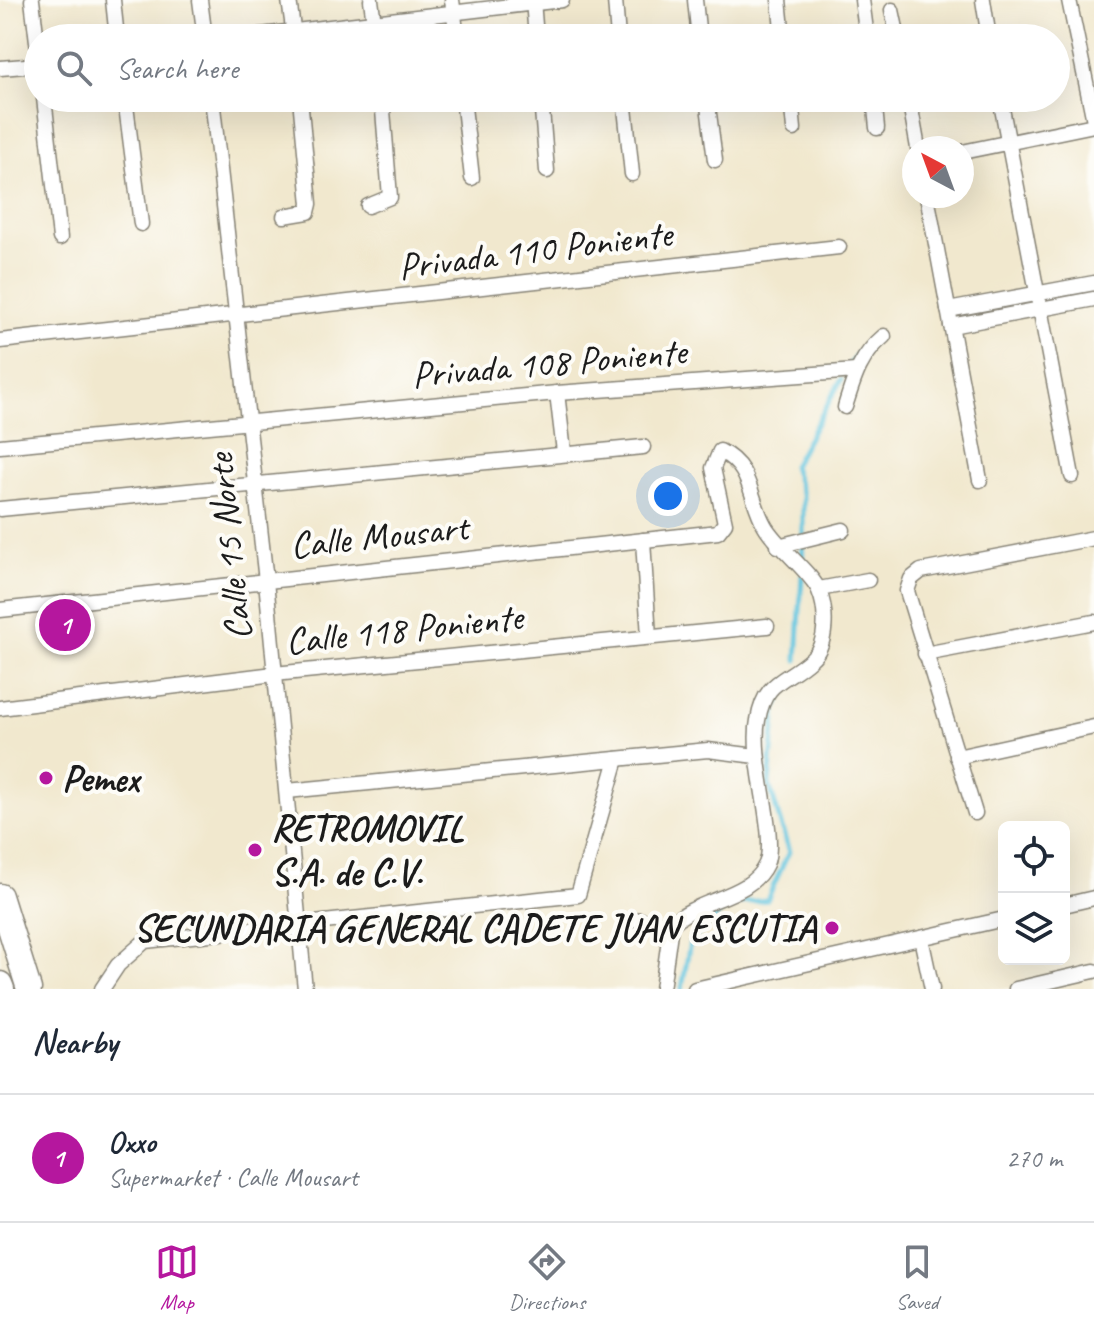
<!DOCTYPE html>
<html lang="en">
<head>
<meta charset="utf-8">
<style>
  body { margin:0; font-family:Caveat,sans-serif; background:#f2f2f3; color:#1f2937 }
  .controls { position:absolute; right:24px; bottom:24px; display:grid; overflow:hidden; border-radius:12px; box-shadow:0 8px 32px #0002 }
  .controls button { width:72px; height:72px; display:grid; place-items:center; padding:0; border:0; border-bottom:2px solid #e0e1e3; background:#fff; color:#1f2937; font:40px sans-serif }
  .compass { position:absolute; left:902px; top:136px; width:72px; height:72px; border-radius:50%; background:#fff; box-shadow:0 8px 32px #0002; rotate:319deg }
  .you { position:absolute; left:668px; top:496px; width:28px; height:28px; margin:-20px; border:6px solid #fff; border-radius:50%; background:#1a73e8; box-shadow:0 0 0 12px #1a73e833 }
  .badge { display:grid; place-items:center; width:52px; height:52px; border-radius:50%; background:#b5179e; color:#fff; font-size:26px; font-weight:700 }
  .pin { position:absolute; translate:-50% -50%; border:4px solid #fff; box-shadow:0 2px 8px #0006 }
  .list { margin:0; padding:0; list-style:none }
  h2 { display:flex; justify-content:space-between; align-items:center; height:104px; margin:0; padding:0 32px; font-size:34px }
  h2 small { font-size:26px; font-weight:400; color:#747a83 }
  .list li { display:grid; grid-template-columns:52px 1fr auto; gap:24px; align-items:center; box-sizing:border-box; height:128px; padding:0 32px; border-top:2px solid #e0e1e3 }
  .list b { display:block; font-size:30px; white-space:nowrap }
  .list p { margin:0; font-size:26px; white-space:nowrap; color:#747a83 }
  .list em { font-size:26px; font-style:normal; color:#747a83 }
  .icon { flex:none; width:44px; height:44px; fill:none; stroke:currentColor; stroke-width:2; stroke-linecap:round; stroke-linejoin:round }
  .map { position:relative; flex:none; width:1094px; height:989px; overflow:hidden }
  .search { position:absolute; background:#fff; box-shadow:0 8px 32px #0002; left:24px; right:24px; top:24px; height:88px; display:flex; align-items:center; gap:20px; box-sizing:border-box; padding:0 28px; border-radius:44px; color:#747a83; font-size:30px }
  .sheet { height:232px; background:#fff }
  nav { display:flex; justify-content:space-around; align-items:center; box-sizing:border-box; height:112px; border-top:2px solid #e0e1e3; background:#fff; font-size:22px; color:#747a83 }
  nav a { display:grid; justify-items:center; gap:4px }
  nav .on { color:#b5179e }
  .map>svg:first-child { display:block }
  .lines { fill:none; stroke-linecap:round; stroke-linejoin:round }
  .stream { stroke:#60c4de; stroke-width:5 }
  .street-casing { stroke:#868275; stroke-width:17 }
  .primary-casing { stroke:#868275; stroke-width:27 }
  .street { stroke:#fff; stroke-width:14 }
  .primary { stroke:#fff; stroke-width:24 }
  .poi-dot { fill:#b5179e; stroke:#fdfcf7; stroke-width:3 }
  .labels { text-anchor:middle; dominant-baseline:central; stroke-width:8; stroke-linejoin:round; paint-order:stroke }
  .street-label { font-size:38px; fill:#1c1c1c; stroke:#fdfcf7 }
  .poi-label { font-size:38px; font-weight:bold; fill:#1c1c1c; stroke:#fdfcf7; text-anchor:start }
</style>
</head>
<body>
<div class="map">
<svg width="1094" height="989" viewBox="0 0 1094 989">
  <rect width="100%" height="100%" fill="#fdfcf7"/>
  <filter id="ink" filterUnits="userSpaceOnUse"><feTurbulence type="fractalNoise" baseFrequency=".0125" numOctaves="2"/><feDisplacementMap in="SourceGraphic" scale="16" xChannelSelector="R" yChannelSelector="G"/><feConvolveMatrix kernelMatrix="1 2 1 2 8 2 1 2 1" color-interpolation-filters="sRGB"/></filter>
  <filter id="wash" filterUnits="userSpaceOnUse"><feTurbulence type="fractalNoise" baseFrequency=".006" numOctaves="4" result="noise"/><feDisplacementMap in="SourceGraphic" scale="32" xChannelSelector="R" yChannelSelector="G"/><feGaussianBlur stdDeviation="1.8" result="paint"/><feColorMatrix in="noise" values="0 0 0 0 0 0 0 0 0 0 0 0 0 0 0 0 0 1.4 0 .05"/><feComposite in="paint" operator="in"/></filter>
  <g filter="url(#wash)">
    <rect width="100%" height="100%" fill="#f1e8ce"/>
    <g class="lines">
      <g class="stream">
        <polyline points="850,364 859,352"/>
        <polyline points="803,534 803,497 793,466 841,380"/>
        <polyline points="802,563 803,545"/>
        <polyline points="797,660 802,576"/>
        <polyline points="682,989 690,942 729,904 767,900 789,852 769,784 776,707 788,681"/>
      </g>
    </g>
  </g>
  <g filter="url(#ink)">
    <g class="lines">
      <g class="street-casing">
        <g id="street">
          <polyline points="32,0 38,50"/>
          <polyline points="113,0 117,38"/>
          <polyline points="200,0 205,38"/>
          <polyline points="289,0 294,35"/>
          <polyline points="371,0 376,38"/>
          <polyline points="452,0 457,38"/>
          <polyline points="533,0 536,38"/>
          <polyline points="615,0 618,38"/>
          <polyline points="695,0 699,38"/>
          <polyline points="779,0 783,38"/>
          <polyline points="862,0 867,38"/>
          <polyline points="983,0 989,38"/>
          <polyline points="1069,0 1094,121"/>
          <polyline points="892,10 898,38"/>
          <polyline points="235,38 562,0"/>
          <polyline points="0,68 38,65"/>
          <polyline points="44,98 60,238"/>
          <polyline points="125,98 141,224"/>
          <polyline points="212,98 266,581 305,989"/>
          <polyline points="463,98 472,178"/>
          <polyline points="541,98 547,171"/>
          <polyline points="624,98 632,174"/>
          <polyline points="707,98 715,160"/>
          <polyline points="791,98 794,129"/>
          <polyline points="874,98 877,128"/>
          <polyline points="909,98 918,148"/>
          <polyline points="1000,98 1072,476"/>
          <polyline points="962,152 1094,125"/>
          <polyline points="927,196 980,480"/>
          <polyline points="368,206 390,197 382,98"/>
          <polyline points="284,216 308,212 310,204 300,98"/>
          <polyline points="948,310 1094,283"/>
          <polyline points="951,326 1094,299"/>
          <polyline points="0,341 839,247"/>
          <polyline points="557,393 564,452"/>
          <path d="M 845,407 C 854,378 860,356 884,336"/>
          <polyline points="0,446 557,393 856,371"/>
          <polyline points="0,509 643,447"/>
          <polyline points="643,540 649,637"/>
          <polyline points="778,546 843,530"/>
          <polyline points="819,589 868,580"/>
          <path d="M 0,610 L 718,532 L 725,523 L 713,468 L 720,451 C 753,467 749,499 765,526 C 777,547 813,574 819,591 C 827,610 828,645 811,659 C 786,682 765,679 758,720 C 750,761 778,836 766,864 C 750,899 696,898 671,925 L 662,989"/>
          <polyline points="925,654 1094,622"/>
          <polyline points="0,708 274,674 767,626"/>
          <polyline points="957,757 1094,727"/>
          <polyline points="287,791 708,750 756,756"/>
          <polyline points="975,813 907,591 911,579 921,571 1094,538"/>
          <polyline points="1064,905 1094,898"/>
          <polyline points="633,919 671,925"/>
          <polyline points="921,938 932,989"/>
          <polyline points="102,989 118,965 145,941 578,895 617,759"/>
          <polyline points="695,989 1004,919"/>
          <polyline points="1016,989 1094,971"/>
        </g>
      </g>
      <g class="primary-casing">
        <g id="primary">
          <polyline points="0,896 29,989"/>
          <polyline points="0,984 2,989"/>
        </g>
      </g>
      <use href="#street" class="street"/>
      <use href="#primary" class="primary"/>
    </g>
  </g>
  <g class="poi-dot">
    <circle cx="46" cy="778" r="8"/>
    <circle cx="255" cy="850" r="8"/>
    <circle cx="832" cy="928" r="8"/>
  </g>
  <g class="labels">
    <g class="street-label">
      <text transform="translate(535 250) rotate(-7)">Privada 110 Poniente</text>
      <text transform="translate(549 363) rotate(-5)">Privada 108 Poniente</text>
      <text transform="translate(379 536) rotate(-6)">Calle Mousart</text>
      <text transform="translate(229 547) rotate(-96)">Calle 15 Norte</text>
      <text transform="translate(404 629) rotate(-6)">Calle 118 Poniente</text>
    </g>
    <g class="poi-label">
      <text x="62" y="778">Pemex</text>
      <text x="271" y="828">RETROMOVIL<tspan x="271" dy="44">S.A. de C.V.</tspan></text>
      <text x="816" y="928" text-anchor="end">SECUNDARIA GENERAL CADETE JUAN ESCUTIA</text>
    </g>
  </g>
</svg>
<div class="controls">
<button><svg class="icon" aria-label="locate" viewBox="0 0 24 24"><circle cx="12" cy="12" r="6"/><path d="M12 2v4M12 18v4M2 12h4M18 12h4"/></svg></button>
<button><svg class="icon" aria-label="layers" viewBox="0 0 24 24"><path d="M12 4l9 5-9 5-9-5zM3 14l9 5 9-5"/></svg></button>
</div>
<svg class="compass" viewBox="-18 -18 36 36"><path d="M0-13l5 13h-10z" fill="#e53935"/><path d="M0 13l5-13h-10z" fill="#747a83"/></svg>
<div class="you"></div>
<div class="pin badge" style="left:65px;top:625px">1</div>
<div class="search"><svg class="icon" aria-label="search" viewBox="0 0 24 24"><circle cx="10" cy="10" r="6"/><path d="M15 15l6 6"/></svg>Search here</div>
</div>
<section class="sheet">
<h2>Nearby<small></small></h2>
<ul class="list">
<li><span class="badge">1</span><div><b>Oxxo</b><p>Supermarket · Calle Mousart</p></div><em>270 m</em></li>
</ul>
</section>
<nav>
<a class="on"><svg class="icon" aria-label="map" viewBox="0 0 24 24"><path d="M3 6l6-2 6 2 6-2v14l-6 2-6-2-6 2zM9 4v14M15 6v14"/></svg>Map</a>
<a><svg class="icon" aria-label="directions" viewBox="0 0 24 24"><path d="M12 3l9 9-9 9-9-9zM9 14v-3h6M13 9l2 2-2 2"/></svg>Directions</a>
<a><svg class="icon" aria-label="saved" viewBox="0 0 24 24"><path d="M7 4h10v16l-5-4-5 4z"/></svg>Saved</a>
</nav>
</body>
</html>
